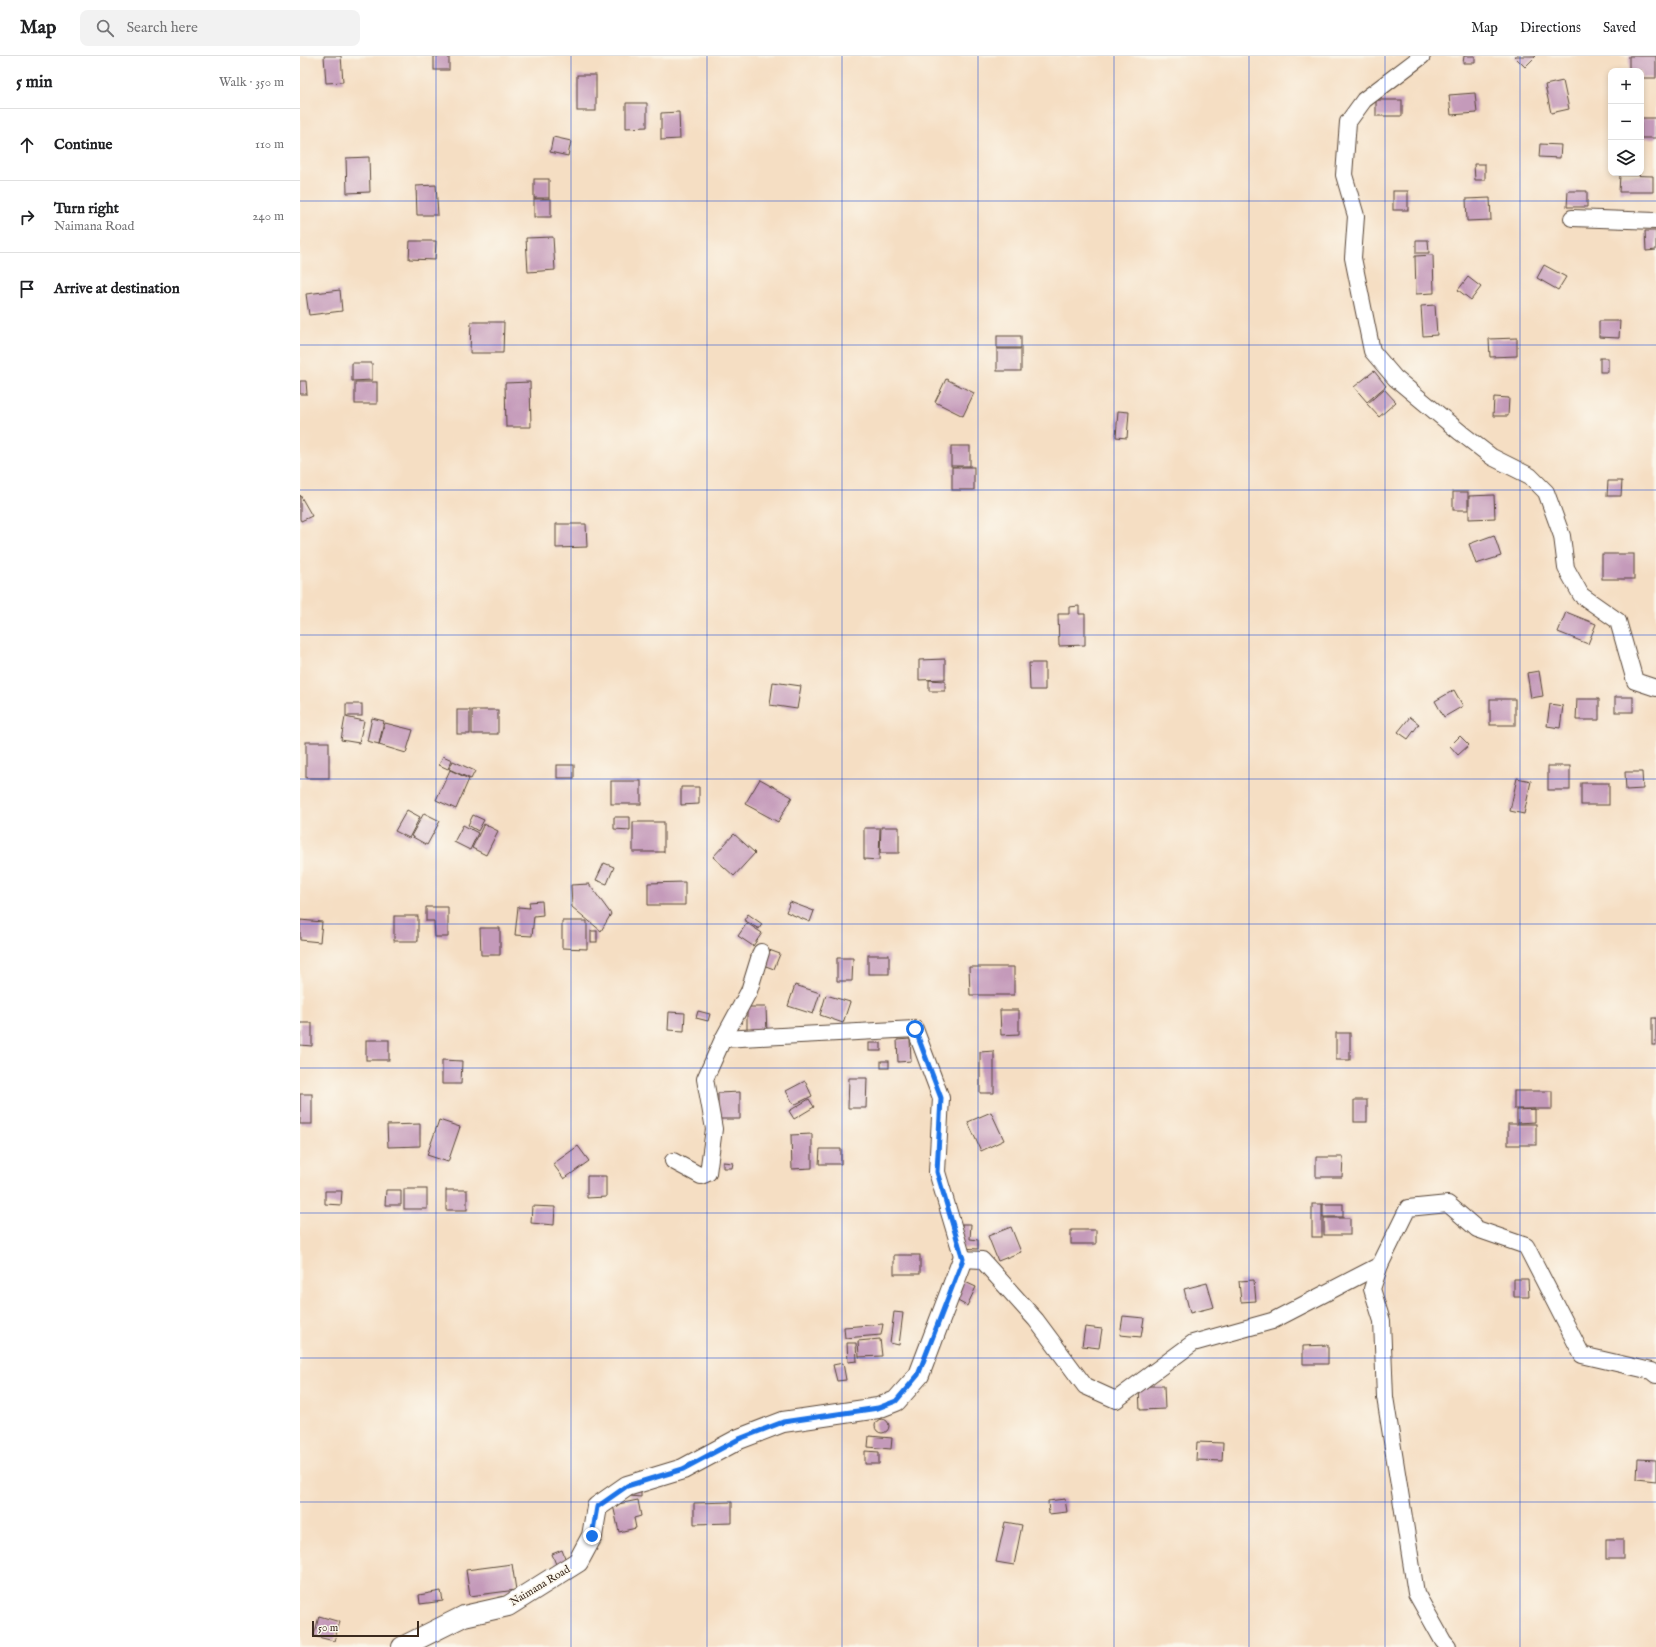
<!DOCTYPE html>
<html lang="en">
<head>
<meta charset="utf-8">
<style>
  body { margin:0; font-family:"IM FELL English",serif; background:#f2f2f2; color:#202124 }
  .controls { position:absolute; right:12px; top:12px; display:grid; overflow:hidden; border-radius:8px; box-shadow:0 2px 6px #0003 }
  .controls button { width:36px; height:36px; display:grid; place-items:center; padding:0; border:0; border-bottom:1px solid #e0e0e0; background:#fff; color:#202124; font:20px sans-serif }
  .scale { position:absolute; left:12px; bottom:10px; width:107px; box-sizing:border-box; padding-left:4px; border:2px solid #3b2a1e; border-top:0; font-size:11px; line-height:14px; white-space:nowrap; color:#3b2a1e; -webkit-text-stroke:3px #fbf7ec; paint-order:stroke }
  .stop { position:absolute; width:12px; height:12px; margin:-9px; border:3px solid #1a73e8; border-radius:50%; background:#fff }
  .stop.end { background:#1a73e8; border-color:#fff; box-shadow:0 1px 4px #0008 }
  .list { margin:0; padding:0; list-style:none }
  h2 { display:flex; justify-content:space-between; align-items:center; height:52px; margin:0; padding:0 16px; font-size:17px }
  h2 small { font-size:13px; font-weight:400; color:#757577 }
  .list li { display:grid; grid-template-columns:26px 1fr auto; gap:12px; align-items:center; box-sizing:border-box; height:72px; padding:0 16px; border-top:1px solid #e0e0e0 }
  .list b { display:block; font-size:15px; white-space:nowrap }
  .list p { margin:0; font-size:13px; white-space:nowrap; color:#757577 }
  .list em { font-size:13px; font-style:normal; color:#757577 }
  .icon { flex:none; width:22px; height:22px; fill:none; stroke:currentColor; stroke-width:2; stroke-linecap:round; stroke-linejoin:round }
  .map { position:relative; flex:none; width:1356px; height:1591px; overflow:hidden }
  header { display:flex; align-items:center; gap:24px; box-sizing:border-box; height:56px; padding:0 20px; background:#fff; border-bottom:1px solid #e0e0e0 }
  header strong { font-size:19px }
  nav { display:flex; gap:22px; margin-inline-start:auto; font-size:14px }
  .search { width:280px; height:36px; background:#f2f2f2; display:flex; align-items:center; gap:10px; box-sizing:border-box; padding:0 14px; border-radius:8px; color:#757577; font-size:15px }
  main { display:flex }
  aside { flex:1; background:#fff }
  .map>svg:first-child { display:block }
  .building { fill:#c49aba }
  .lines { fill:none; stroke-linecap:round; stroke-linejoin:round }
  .minor-casing { stroke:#574537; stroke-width:18 }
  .tertiary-casing { stroke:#574537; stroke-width:22 }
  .minor { stroke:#fff; stroke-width:16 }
  .tertiary { stroke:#fff; stroke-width:20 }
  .route { stroke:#1a73e8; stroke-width:5 }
  .grid { fill:none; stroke:#1d4ed8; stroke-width:1; stroke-opacity:0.55 }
  .labels { text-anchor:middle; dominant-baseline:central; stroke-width:3.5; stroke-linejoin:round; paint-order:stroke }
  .street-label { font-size:11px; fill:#3b2a1e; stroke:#fbf7ec }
</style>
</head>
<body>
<header>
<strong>Map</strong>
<div class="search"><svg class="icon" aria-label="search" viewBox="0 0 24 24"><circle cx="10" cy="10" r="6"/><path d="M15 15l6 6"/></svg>Search here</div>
<nav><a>Map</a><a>Directions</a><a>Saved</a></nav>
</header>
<main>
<aside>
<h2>5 min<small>Walk · 350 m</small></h2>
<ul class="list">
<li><svg class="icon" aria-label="ahead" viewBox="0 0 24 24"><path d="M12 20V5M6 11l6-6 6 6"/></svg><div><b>Continue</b></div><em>110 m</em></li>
<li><svg class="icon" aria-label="right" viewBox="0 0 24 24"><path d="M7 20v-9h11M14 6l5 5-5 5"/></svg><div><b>Turn right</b><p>Naimana Road</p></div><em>240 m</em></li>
<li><svg class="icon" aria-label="arrive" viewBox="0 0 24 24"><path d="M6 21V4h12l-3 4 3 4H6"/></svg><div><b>Arrive at destination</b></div></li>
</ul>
</aside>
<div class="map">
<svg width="1356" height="1591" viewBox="0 0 1356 1591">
  <rect width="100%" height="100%" fill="#fbf7ec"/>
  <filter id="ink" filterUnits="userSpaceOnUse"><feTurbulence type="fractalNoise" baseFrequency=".025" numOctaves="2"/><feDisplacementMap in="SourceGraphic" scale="8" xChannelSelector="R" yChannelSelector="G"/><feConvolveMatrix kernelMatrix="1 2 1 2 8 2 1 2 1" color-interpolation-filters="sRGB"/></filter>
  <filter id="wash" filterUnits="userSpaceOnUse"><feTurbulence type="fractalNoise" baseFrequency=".012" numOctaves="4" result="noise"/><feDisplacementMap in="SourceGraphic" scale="16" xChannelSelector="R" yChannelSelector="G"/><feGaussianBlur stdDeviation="0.9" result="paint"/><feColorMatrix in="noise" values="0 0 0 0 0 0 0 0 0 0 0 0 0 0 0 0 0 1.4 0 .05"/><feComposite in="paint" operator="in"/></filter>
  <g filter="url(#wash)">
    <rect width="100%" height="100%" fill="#f5dec3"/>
    <g id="blocks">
      <g class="building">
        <polygon points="24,0 41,0 43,26 26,27"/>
        <rect x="134" y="0" width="15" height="14"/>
        <polygon points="1164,0 1175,0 1175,7 1163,7"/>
        <polygon points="1214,0 1236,0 1225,11"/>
        <polygon points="1329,0 1356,0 1356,22 1341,22 1341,15 1329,15"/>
        <rect x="277" y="19" width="19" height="36"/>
        <polygon points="1263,25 1269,53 1251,57 1245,29"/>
        <polygon points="1175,37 1177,57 1151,59 1149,39"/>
        <rect x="1076" y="44" width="26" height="16"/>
        <polygon points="326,47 347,47 347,71 326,72"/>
        <polygon points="379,56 380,83 361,84 361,57"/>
        <rect x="1341" y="62" width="15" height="20"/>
        <polygon points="253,81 271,85 268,100 250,96"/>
        <polygon points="1240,88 1261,89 1260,102 1239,101"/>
        <polygon points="69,101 70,136 47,137 46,102"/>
        <polygon points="1174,108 1185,108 1185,124 1175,124"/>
        <polygon points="1320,119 1353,120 1353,136 1319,136"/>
        <rect x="234" y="123" width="15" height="19"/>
        <polygon points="136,129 138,159 117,159 116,130"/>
        <rect x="1093" y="135" width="15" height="19"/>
        <polygon points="1268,135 1287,135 1287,151 1267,151"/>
        <polygon points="1190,142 1191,164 1167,165 1166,143"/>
        <rect x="234" y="143" width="17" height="18"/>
        <polygon points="1345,175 1356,175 1356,194 1346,195"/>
        <polygon points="253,181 255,214 228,216 226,182"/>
        <polygon points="1116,184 1128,184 1129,197 1116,197"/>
        <polygon points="110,185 136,185 135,204 109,203"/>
        <polygon points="1133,199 1134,237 1116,238 1115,200"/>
        <polygon points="1244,209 1266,221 1258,234 1237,222"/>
        <polygon points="1168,221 1181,231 1171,244 1158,234"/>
        <polygon points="40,234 42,255 9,259 6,238"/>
        <polygon points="1135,249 1137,279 1123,280 1121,250"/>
        <polygon points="1299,265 1320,265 1319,282 1299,281"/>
        <polygon points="171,266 204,266 203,297 170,297"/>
        <rect x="697" y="280" width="24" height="12"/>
        <polygon points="1217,282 1217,300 1190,301 1189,283"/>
        <rect x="697" y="293" width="24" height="22"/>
        <rect x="1300" y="302" width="8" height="14"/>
        <polygon points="52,307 72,307 72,324 52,325"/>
        <polygon points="1074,315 1086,330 1067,346 1054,331"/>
        <polygon points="646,323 674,337 663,360 635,346"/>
        <polygon points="0,325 6,325 7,338 0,338"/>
        <rect x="55" y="326" width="22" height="22"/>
        <polygon points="230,326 231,371 206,371 205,327"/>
        <polygon points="1084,333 1096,346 1079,361 1067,348"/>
        <polygon points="1194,341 1209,342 1208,360 1193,360"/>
        <polygon points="818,355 829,356 827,382 816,381"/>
        <rect x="651" y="390" width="19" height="20"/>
        <rect x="652" y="411" width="22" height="23"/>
        <polygon points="1308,425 1322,425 1321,440 1307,440"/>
        <rect x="1153" y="436" width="15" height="18"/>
        <polygon points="0,439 12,460 1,465 0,463"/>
        <polygon points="1194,439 1195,462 1169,463 1169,440"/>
        <polygon points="256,468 286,468 287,491 256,492"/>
        <polygon points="1194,479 1201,500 1176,508 1169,488"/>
        <rect x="1302" y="498" width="32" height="25"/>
        <polygon points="779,550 779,558 785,558 785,589 759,590 758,558 769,558 769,551"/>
        <polygon points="1266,556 1296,568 1288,588 1258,576"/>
        <polygon points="645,603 645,623 619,624 619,604"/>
        <polygon points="729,607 745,607 745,634 730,634"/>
        <polygon points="1239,615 1243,640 1231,642 1227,617"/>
        <polygon points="629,624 645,625 645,635 629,635"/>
        <polygon points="473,626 501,630 497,653 470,649"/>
        <polygon points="1154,634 1163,650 1144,661 1135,645"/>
        <rect x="1315" y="641" width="18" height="15"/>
        <rect x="1190" y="643" width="25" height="26"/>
        <polygon points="1277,643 1299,643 1299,664 1276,664"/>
        <rect x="46" y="648" width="16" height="12"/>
        <polygon points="1250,648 1263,650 1260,672 1247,670"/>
        <rect x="157" y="654" width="13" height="24"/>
        <rect x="172" y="654" width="26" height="24"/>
        <polygon points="45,661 64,665 59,687 41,684"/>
        <polygon points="1110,661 1119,668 1108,683 1098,676"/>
        <polygon points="72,662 84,665 79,688 67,685"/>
        <polygon points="85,667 113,674 106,697 79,689"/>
        <polygon points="1160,680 1169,689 1158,699 1150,690"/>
        <rect x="6" y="686" width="23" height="36"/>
        <polygon points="143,700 152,704 148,713 139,709"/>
        <polygon points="153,705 175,715 171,723 149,713"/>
        <rect x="257" y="709" width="17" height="13"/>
        <rect x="1248" y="710" width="22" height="24"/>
        <polygon points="150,714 169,723 156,753 136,744"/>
        <polygon points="1325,716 1342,716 1343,733 1326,734"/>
        <polygon points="1217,722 1231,725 1224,758 1210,755"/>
        <polygon points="460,723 492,741 478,766 445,748"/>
        <rect x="311" y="725" width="30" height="23"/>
        <rect x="1281" y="727" width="28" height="22"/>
        <polygon points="381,731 399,731 399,748 381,749"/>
        <polygon points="107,754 120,761 109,782 95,775"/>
        <polygon points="124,757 140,765 127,789 111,780"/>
        <polygon points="173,759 184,764 178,775 168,769"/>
        <polygon points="314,761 330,761 330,774 314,773"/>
        <rect x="333" y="766" width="31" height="30"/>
        <polygon points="184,768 198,775 186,799 172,792"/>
        <polygon points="163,769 178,777 170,794 154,786"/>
        <polygon points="581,771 599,771 599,797 580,797"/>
        <polygon points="564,772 580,772 579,804 564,803"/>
        <polygon points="434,778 455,797 434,820 413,801"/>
        <polygon points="304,807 314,811 307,828 296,824"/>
        <polygon points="385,826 385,849 348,849 348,827"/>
        <polygon points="289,828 311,858 301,875 272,851 271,829"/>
        <polygon points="242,845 243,859 234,860 232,880 215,879 218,851 230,852 229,846"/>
        <polygon points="490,846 514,855 510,866 486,856"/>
        <polygon points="126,851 148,851 148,881 135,881 134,865 126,865"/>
        <polygon points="448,858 462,868 459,873 444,864"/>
        <rect x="94" y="860" width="24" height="25"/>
        <polygon points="0,864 22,866 20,886 0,884"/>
        <polygon points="262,865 287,865 287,893 262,892"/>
        <polygon points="447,867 462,877 453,890 438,880"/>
        <polygon points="180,872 200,872 200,899 181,899"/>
        <rect x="291" y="875" width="6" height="11"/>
        <polygon points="469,894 480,898 474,913 463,909"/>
        <rect x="568" y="899" width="21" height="19"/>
        <polygon points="537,902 553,902 552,925 537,925"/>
        <polygon points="669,911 714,911 714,939 670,939"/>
        <polygon points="495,929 520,937 513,958 488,950"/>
        <polygon points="526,939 550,946 543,967 520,959"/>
        <polygon points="447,951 466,951 467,977 447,977"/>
        <polygon points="700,954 719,954 719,978 701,979"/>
        <polygon points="398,955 410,958 408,965 396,962"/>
        <polygon points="369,956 385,957 384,975 368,974"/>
        <rect x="1352" y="962" width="4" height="27"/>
        <polygon points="0,967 12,967 12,990 0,989"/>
        <rect x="1036" y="977" width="14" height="27"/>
        <polygon points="610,983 611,1005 598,1006 597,984"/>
        <rect x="66" y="984" width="23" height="20"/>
        <rect x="569" y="987" width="12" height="8"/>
        <polygon points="694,995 694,1037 680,1037 680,996"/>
        <polygon points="142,1004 162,1005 161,1028 142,1028"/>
        <rect x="581" y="1005" width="8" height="7"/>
        <polygon points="549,1022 567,1022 566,1052 548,1052"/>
        <polygon points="505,1025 512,1040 494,1049 486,1035"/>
        <rect x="1214" y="1035" width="38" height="18"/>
        <polygon points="440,1036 440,1063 418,1063 418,1037"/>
        <rect x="0" y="1038" width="12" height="30"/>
        <polygon points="509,1043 514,1051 494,1063 489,1055"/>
        <rect x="1054" y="1044" width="13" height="22"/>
        <polygon points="1235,1053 1235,1066 1217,1067 1217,1054"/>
        <polygon points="691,1056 704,1084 681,1095 668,1066"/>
        <polygon points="139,1064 160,1071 148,1106 127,1099"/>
        <polygon points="120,1068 120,1090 88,1091 87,1069"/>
        <rect x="1208" y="1068" width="28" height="21"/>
        <polygon points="512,1078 512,1112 492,1113 491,1079"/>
        <polygon points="278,1090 289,1105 264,1123 253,1108"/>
        <polygon points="520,1093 541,1093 541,1108 519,1108"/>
        <polygon points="1016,1101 1043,1101 1042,1121 1016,1121"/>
        <polygon points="423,1106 433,1107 432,1112 423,1112"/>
        <polygon points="287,1120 306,1120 306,1141 287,1142"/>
        <rect x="104" y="1133" width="23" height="20"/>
        <polygon points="86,1134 101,1134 101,1149 85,1149"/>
        <rect x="146" y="1134" width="21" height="20"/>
        <polygon points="25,1135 42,1135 41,1149 25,1148"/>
        <rect x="1012" y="1148" width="10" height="33"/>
        <rect x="1023" y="1148" width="20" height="13"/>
        <polygon points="232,1150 255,1151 254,1169 231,1167"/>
        <rect x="1024" y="1162" width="26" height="17"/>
        <polygon points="662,1168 671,1168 670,1183 678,1184 678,1193 661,1192"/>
        <polygon points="711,1171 721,1196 698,1205 688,1180"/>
        <rect x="771" y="1174" width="25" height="14"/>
        <rect x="594" y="1199" width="26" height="19"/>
        <polygon points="1214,1223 1228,1223 1229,1241 1214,1241"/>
        <polygon points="954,1224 956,1245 941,1246 939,1225"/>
        <polygon points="663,1225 676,1231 667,1250 654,1243"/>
        <polygon points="907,1227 914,1251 890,1257 884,1233"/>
        <polygon points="594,1256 603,1257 599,1289 590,1287"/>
        <polygon points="823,1260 844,1262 841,1281 820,1279"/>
        <polygon points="583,1268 581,1279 545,1282 544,1271"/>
        <polygon points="785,1271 802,1273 799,1292 782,1290"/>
        <polygon points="580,1283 582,1300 559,1301 558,1285"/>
        <polygon points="547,1287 556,1287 557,1305 548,1306"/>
        <polygon points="1028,1289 1028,1308 1003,1308 1003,1290"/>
        <polygon points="543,1307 546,1324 537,1325 533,1309"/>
        <polygon points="839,1330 864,1330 865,1353 840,1354"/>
        <circle cx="582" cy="1370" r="7"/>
        <polygon points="569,1380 592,1382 591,1393 568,1391"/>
        <polygon points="897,1386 923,1387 922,1405 896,1404"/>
        <polygon points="565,1395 579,1396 579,1408 565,1408"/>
        <polygon points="1338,1403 1356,1404 1356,1425 1337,1423"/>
        <polygon points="330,1433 341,1434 341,1441 330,1440"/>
        <polygon points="765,1443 767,1456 749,1458 748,1445"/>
        <polygon points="338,1444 341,1460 334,1462 336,1472 319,1476 313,1449"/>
        <polygon points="432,1446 432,1467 394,1468 394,1447"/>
        <polygon points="705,1466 722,1469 714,1509 696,1506"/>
        <rect x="1306" y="1483" width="17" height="20"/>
        <polygon points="262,1494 267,1507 257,1511 252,1498"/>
        <polygon points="212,1508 216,1534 170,1540 166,1514"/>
        <polygon points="141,1535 143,1545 120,1548 119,1539"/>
        <polygon points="19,1560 40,1566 34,1585 14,1580"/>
      </g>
    </g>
  </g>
  <g filter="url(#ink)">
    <use href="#blocks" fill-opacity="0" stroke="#574537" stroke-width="1"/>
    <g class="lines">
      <g class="minor-casing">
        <g id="minor">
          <polyline points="1122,0 1064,44 1048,66 1044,119 1056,160 1053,202 1072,295 1095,322 1161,377 1192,401 1230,420 1246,436 1262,480 1266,512 1281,539 1318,565 1335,625 1356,632"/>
          <polyline points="1272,162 1356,165"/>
          <polyline points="423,983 615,973 641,1042 637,1116 663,1203 682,1204 736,1264 785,1330 816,1344 893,1287 972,1265 1080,1209 1108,1152 1148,1148 1177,1173 1226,1190 1282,1299 1351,1315 1356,1319"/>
          <polyline points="373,1105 401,1120 408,1117 414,1073 405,1023 423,983 449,935 461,896"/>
          <polyline points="1080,1209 1072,1233 1082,1265 1085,1341 1116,1537 1143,1585 1148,1591"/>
        </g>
      </g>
      <g class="tertiary-casing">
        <polyline id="tertiary" points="102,1591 164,1560 208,1550 278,1506 292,1480 297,1451 327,1430 383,1413 439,1383 483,1366 578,1352 596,1345 619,1319 663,1203"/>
      </g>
      <use href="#minor" class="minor"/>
      <use href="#tertiary" class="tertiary"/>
    </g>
  </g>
  <g class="lines" filter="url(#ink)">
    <polyline class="route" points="292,1480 297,1451 327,1430 383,1413 439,1383 483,1366 578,1352 596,1345 618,1319 663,1203 637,1116 641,1042 615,973"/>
  </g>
  <path class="grid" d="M 136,0 L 136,1591M 271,0 L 271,1591M 407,0 L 407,1591M 542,0 L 542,1591M 678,0 L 678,1591M 814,0 L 814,1591M 949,0 L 949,1591M 1085,0 L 1085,1591M 1220,0 L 1220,1591M 0,145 L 1356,145M 0,289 L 1356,289M 0,434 L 1356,434M 0,579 L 1356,579M 0,723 L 1356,723M 0,868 L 1356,868M 0,1012 L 1356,1012M 0,1157 L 1356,1157M 0,1302 L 1356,1302M 0,1446 L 1356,1446"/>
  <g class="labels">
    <g class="street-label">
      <text transform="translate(240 1530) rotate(-31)">Naimana Road</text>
    </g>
  </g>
</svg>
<div class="controls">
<button>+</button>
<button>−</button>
<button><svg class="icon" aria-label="layers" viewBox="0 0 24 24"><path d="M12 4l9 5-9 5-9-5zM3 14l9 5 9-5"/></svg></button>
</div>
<div class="scale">50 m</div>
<div class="stop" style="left:615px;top:973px"></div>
<div class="stop end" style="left:292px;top:1480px"></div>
</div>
</main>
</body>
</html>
